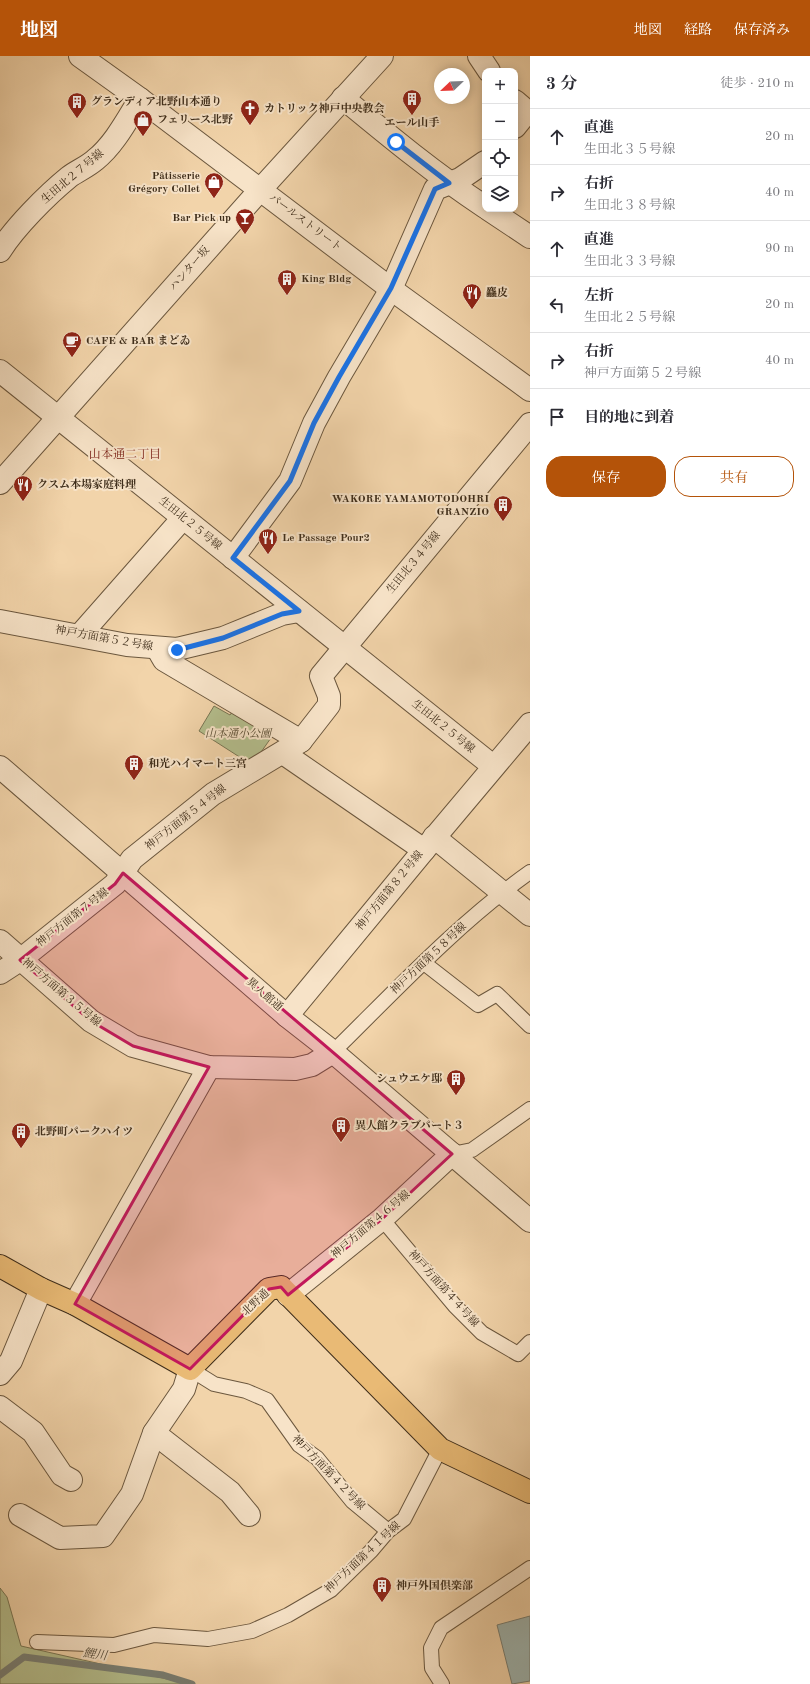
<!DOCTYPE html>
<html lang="ja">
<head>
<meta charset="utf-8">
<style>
  body { margin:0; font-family:"Old Standard TT","Noto Serif JP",serif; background:#f2f2f3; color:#2b2b33 }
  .controls { position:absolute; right:12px; top:12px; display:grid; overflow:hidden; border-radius:8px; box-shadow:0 2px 10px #0003 }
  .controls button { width:36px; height:36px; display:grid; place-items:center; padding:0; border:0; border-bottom:1px solid #e1e1e2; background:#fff; color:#2b2b33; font:20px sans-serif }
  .compass { position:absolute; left:434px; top:12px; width:36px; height:36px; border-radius:50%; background:#fff; box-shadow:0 2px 10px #0003; rotate:247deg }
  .stop { position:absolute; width:12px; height:12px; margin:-9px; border:3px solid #1a73e8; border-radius:50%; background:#fff }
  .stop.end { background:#1a73e8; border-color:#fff; box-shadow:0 1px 4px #0008 }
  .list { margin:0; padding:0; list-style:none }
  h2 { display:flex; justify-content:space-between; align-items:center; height:52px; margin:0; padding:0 16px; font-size:17px }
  h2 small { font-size:13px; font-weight:400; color:#7c7c81 }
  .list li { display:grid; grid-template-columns:26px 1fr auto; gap:12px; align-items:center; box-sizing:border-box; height:56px; padding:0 16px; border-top:1px solid #e1e1e2 }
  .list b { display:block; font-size:15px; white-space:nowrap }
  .list p { margin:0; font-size:13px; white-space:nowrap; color:#7c7c81 }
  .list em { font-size:13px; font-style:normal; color:#7c7c81 }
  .actions { display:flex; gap:8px; padding:12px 16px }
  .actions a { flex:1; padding:9px 0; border:1px solid #b45309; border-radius:16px; text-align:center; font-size:14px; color:#b45309 }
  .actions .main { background:#b45309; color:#fff }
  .icon { flex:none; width:22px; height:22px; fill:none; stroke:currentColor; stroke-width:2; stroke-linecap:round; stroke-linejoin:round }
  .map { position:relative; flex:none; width:530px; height:1628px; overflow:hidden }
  header { display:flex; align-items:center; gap:24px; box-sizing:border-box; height:56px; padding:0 20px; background:#b45309; color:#fff }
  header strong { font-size:19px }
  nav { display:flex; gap:22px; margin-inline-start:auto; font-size:14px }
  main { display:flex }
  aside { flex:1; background:#fff }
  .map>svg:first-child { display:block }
  .green { fill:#b4be8d; stroke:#797654 }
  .water { fill:#9eb6b2; stroke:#787f75 }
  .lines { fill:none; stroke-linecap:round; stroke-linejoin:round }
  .stream { stroke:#787f75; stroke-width:7 }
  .lane-casing { stroke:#6b573e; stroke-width:16 }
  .street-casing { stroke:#6b573e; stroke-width:24 }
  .primary-casing { stroke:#3e2d1a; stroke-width:24 }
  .lane { stroke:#f7e3c8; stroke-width:14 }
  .street { stroke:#f7e3c8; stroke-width:22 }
  .primary { stroke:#e9ba75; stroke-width:22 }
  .route { stroke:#1a73e8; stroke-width:5 }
  .marked { fill:#c2185b; fill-opacity:0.2; stroke:#c2185b; stroke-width:3; stroke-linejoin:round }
  .labels { text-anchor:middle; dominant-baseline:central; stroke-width:4; stroke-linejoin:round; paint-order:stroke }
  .poi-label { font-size:11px; font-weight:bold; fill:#3e2d1a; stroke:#f7e3c8; text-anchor:start }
  .street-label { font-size:11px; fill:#3e2d1a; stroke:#f7e3c8 }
  .park-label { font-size:11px; font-style:italic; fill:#564a31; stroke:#f7e3c8 }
  .neighbourhood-label { font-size:12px; fill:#7a1f14; stroke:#f7e3c8 }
  .water-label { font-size:12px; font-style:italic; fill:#514838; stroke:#f7e3c8 }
</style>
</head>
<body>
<header>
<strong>地図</strong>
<nav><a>地図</a><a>経路</a><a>保存済み</a></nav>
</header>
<main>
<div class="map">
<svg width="530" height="1628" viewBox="0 0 530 1628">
  <rect width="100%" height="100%" fill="#f2d4aa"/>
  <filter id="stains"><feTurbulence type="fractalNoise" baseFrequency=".005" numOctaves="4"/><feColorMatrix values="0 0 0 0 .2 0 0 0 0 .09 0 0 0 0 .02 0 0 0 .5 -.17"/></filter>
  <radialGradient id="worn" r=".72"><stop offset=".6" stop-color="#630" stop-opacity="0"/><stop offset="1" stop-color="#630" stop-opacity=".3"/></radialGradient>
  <g class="green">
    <polygon points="214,650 230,659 234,653 273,679 252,709 199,675"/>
    <polygon points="0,1532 7,1541 21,1590 189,1628 0,1628"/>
  </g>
  <polygon class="water" points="530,1560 530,1625 512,1628 497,1569"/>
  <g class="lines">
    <polyline class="stream" points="0,1619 24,1601 163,1619 192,1628"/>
    <g class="lane-casing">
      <g id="lane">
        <polyline points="424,907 478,949 497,938 530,970"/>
        <path d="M 333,996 C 395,935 459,866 530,816"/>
        <polyline points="452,1098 472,1094 530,1053"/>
        <polyline points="382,1163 455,1250 482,1277 518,1298 530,1286"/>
        <polyline points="190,1313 214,1328 246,1335 267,1344 299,1389 317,1402 352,1445 388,1475"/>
        <polyline points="37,1586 114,1589 154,1579 208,1583 252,1575 288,1559 331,1534 371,1495 388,1475 404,1463 440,1393"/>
        <polyline points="442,1628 432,1612 431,1592 441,1572 530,1512"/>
      </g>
    </g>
    <g class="street-casing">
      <g id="street">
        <polyline points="80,0 140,43 391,233 530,334"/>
        <polyline points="479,0 489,15"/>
        <path d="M 343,42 C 389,80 435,118 485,151"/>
        <polyline points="515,45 530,58"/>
        <polyline points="515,71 527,56"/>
        <polyline points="488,153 530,181"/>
        <path d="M 0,195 C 15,171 47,139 69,121 C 77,115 87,111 95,104 C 114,89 127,64 140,43"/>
        <polyline points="0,315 493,710"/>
        <polyline points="0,427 260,134 382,0"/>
        <polyline points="233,502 290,425 314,367 339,321 391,233 435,133 460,123 485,106"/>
        <polyline points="0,565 127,589 177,593 223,582 282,558 299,555"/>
        <polyline points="80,579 183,462"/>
        <polyline points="157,592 164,604 301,685"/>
        <polyline points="283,697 424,794"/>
        <polyline points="0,711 287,960 333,996 530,1165"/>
        <polyline points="434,781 530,859"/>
        <polyline points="0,885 91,965 133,990 209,1011 295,1013 312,1009 333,996"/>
        <polyline points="0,917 20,904 115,828 132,803 213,738 301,685 329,649 329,640 321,620 530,368"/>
        <polyline points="287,960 424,794 530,668"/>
        <polyline points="288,1239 382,1163 452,1098"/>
        <polyline points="75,1248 209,1011"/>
        <polyline points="0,1318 11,1305 41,1233"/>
        <polyline points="0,1351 33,1376 62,1419 71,1424"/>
        <polyline points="154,1377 230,1436 249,1459"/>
        <polyline points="20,1459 60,1482 103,1480 132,1438 154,1377 184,1333 190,1313"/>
      </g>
    </g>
    <g class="primary-casing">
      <polyline id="primary" points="0,1210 41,1233 75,1248 190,1313 269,1233 281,1231 440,1393 530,1436"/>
    </g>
    <use href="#lane" class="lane"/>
    <use href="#street" class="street"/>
    <use href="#primary" class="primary"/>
  </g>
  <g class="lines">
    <polyline class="route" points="177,594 223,582 282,558 299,555 233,502 290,425 314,367 339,321 391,232 435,133 449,127 396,86"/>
  </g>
  <path class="marked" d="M 123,817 L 452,1098 L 382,1163 L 288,1239 L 281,1231 L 269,1233 L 190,1313 L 75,1248 L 209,1011 L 133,990 L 91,965 L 20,904 L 115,828 Z"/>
  <defs>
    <g id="building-pin" transform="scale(1)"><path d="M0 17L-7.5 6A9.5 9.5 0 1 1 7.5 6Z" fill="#8f2418" stroke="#f7e3c8"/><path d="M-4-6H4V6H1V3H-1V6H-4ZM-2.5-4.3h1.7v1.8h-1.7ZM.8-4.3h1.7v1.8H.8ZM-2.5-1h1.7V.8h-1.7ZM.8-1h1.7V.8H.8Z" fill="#fff"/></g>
    <g id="church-pin" transform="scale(1)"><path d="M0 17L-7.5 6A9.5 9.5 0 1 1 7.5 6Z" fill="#8f2418" stroke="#f7e3c8"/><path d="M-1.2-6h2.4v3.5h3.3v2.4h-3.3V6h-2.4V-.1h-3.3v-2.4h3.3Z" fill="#fff"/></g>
    <g id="shop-pin" transform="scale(1)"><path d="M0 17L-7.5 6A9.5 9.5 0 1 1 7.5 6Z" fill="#8f2418" stroke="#f7e3c8"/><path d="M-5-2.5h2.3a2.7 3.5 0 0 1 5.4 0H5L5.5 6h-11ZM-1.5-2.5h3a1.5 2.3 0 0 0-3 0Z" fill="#fff"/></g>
    <g id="bar-pin" transform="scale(1)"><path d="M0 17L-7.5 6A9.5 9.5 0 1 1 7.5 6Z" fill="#8f2418" stroke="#f7e3c8"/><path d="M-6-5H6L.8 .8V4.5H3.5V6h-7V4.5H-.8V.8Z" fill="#fff"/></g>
    <g id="restaurant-pin" transform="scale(1)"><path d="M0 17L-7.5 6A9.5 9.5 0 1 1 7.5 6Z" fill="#8f2418" stroke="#f7e3c8"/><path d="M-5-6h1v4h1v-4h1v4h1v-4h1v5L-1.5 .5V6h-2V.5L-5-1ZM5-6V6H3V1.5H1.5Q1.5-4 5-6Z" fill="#fff"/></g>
    <g id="cafe-pin" transform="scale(1)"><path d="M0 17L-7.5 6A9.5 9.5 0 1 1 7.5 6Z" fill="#8f2418" stroke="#f7e3c8"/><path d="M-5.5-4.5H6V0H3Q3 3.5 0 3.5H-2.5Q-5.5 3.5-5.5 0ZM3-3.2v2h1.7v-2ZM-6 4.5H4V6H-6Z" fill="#fff"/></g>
  </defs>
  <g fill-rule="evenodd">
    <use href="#building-pin" x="412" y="43"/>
    <use href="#building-pin" x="77" y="46"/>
    <use href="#church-pin" x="250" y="53"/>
    <use href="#shop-pin" x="143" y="64"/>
    <use href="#shop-pin" x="214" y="126"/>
    <use href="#bar-pin" x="245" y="162"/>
    <use href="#building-pin" x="287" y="223"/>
    <use href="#restaurant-pin" x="472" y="237"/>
    <use href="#cafe-pin" x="72" y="285"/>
    <use href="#restaurant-pin" x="23" y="429"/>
    <use href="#building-pin" x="503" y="449"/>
    <use href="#restaurant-pin" x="268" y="482"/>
    <use href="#building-pin" x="134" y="708"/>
    <use href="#building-pin" x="456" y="1023"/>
    <use href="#building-pin" x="341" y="1070"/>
    <use href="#building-pin" x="21" y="1076"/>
    <use href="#building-pin" x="382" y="1530"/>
  </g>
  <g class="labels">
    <g class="poi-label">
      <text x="91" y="46">グランディア北野山本通り</text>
      <text x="264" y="53">カトリック神戸中央教会</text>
      <text x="157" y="64">フェリース北野</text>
      <text x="412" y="67" text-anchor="middle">エール山手</text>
      <text x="200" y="120" text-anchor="end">Pâtisserie<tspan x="200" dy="13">Grégory Collet</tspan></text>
      <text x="231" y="162" text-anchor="end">Bar Pick up</text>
      <text x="301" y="223">King Bldg</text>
      <text x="486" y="237">麤皮</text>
      <text x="86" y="285">CAFE &amp; BAR まどゐ</text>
      <text x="37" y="429">クスム本場家庭料理</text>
      <text x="489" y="443" text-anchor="end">WAKORE YAMAMOTODOHRI<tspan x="489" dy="13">GRANZIO</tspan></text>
      <text x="282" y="482">Le Passage Pour2</text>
      <text x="148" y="708">和光ハイマート三宮</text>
      <text x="442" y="1023" text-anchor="end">シュウエケ邸</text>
      <text x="355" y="1070">異人館クラブパート３</text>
      <text x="35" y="1076">北野町パークハイツ</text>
      <text x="396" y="1530">神戸外国倶楽部</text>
    </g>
    <g class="street-label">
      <text transform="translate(73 121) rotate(-40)">生田北２７号線</text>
      <text transform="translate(305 167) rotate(37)">パールストリート</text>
      <text transform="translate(190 213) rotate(-49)">ハンター坂</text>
      <text transform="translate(190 468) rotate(39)">生田北２５号線</text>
      <text transform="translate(414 507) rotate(-50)">生田北３４号線</text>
      <text transform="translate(104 583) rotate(10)">神戸方面第５２号線</text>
      <text transform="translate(443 671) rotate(39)">生田北２５号線</text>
      <text transform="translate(186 762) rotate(-38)">神戸方面第５４号線</text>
      <text transform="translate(390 835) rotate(-51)">神戸方面第８２号線</text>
      <text transform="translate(73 862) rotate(-38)">神戸方面第７号線</text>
      <text transform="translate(429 903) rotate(-43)">神戸方面第５８号線</text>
      <text transform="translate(61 937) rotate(40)">神戸方面第３５号線</text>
      <text transform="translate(264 939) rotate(41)">異人館通</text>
      <text transform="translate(371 1169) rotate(-40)">神戸方面第４６号線</text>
      <text transform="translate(443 1233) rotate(48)">神戸方面第４４号線</text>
      <text transform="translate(256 1247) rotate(-43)">北野通</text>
      <text transform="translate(328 1417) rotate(46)">神戸方面第４２号線</text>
      <text transform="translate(363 1502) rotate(-43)">神戸方面第４１号線</text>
    </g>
    <g class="park-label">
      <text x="238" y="678">山本通小公園</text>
    </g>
    <g class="neighbourhood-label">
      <text x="125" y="399">山本通二丁目</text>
    </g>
    <g class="water-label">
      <text transform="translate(95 1599) rotate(8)">鯉川</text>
    </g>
  </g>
  <rect width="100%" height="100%" filter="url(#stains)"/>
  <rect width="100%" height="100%" fill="url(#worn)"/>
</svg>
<div class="controls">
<button>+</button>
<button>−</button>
<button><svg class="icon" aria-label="locate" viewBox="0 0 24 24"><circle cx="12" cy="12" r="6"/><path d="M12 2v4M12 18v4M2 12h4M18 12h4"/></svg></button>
<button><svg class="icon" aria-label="layers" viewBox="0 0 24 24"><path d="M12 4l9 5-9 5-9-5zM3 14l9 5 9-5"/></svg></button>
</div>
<svg class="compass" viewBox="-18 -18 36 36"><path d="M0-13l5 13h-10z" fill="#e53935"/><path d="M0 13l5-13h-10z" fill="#7c7c81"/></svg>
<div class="stop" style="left:396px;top:86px"></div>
<div class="stop end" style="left:177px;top:594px"></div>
</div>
<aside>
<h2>3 分<small>徒歩 · 210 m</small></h2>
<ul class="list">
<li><svg class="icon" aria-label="ahead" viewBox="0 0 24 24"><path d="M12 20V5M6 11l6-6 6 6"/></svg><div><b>直進</b><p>生田北３５号線</p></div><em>20 m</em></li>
<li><svg class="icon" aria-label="right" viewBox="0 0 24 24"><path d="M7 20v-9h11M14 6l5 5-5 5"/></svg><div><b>右折</b><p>生田北３８号線</p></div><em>40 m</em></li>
<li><svg class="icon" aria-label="ahead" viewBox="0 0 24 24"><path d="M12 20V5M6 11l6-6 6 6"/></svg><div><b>直進</b><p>生田北３３号線</p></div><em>90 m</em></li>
<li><svg class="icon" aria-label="left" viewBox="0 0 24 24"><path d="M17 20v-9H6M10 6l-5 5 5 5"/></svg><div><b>左折</b><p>生田北２５号線</p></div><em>20 m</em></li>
<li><svg class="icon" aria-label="right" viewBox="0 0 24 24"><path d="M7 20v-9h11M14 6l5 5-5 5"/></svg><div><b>右折</b><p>神戸方面第５２号線</p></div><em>40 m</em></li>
<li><svg class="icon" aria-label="arrive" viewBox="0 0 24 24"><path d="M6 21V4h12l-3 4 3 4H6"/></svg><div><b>目的地に到着</b></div></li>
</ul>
<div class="actions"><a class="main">保存</a><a>共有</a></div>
</aside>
</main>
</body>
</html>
